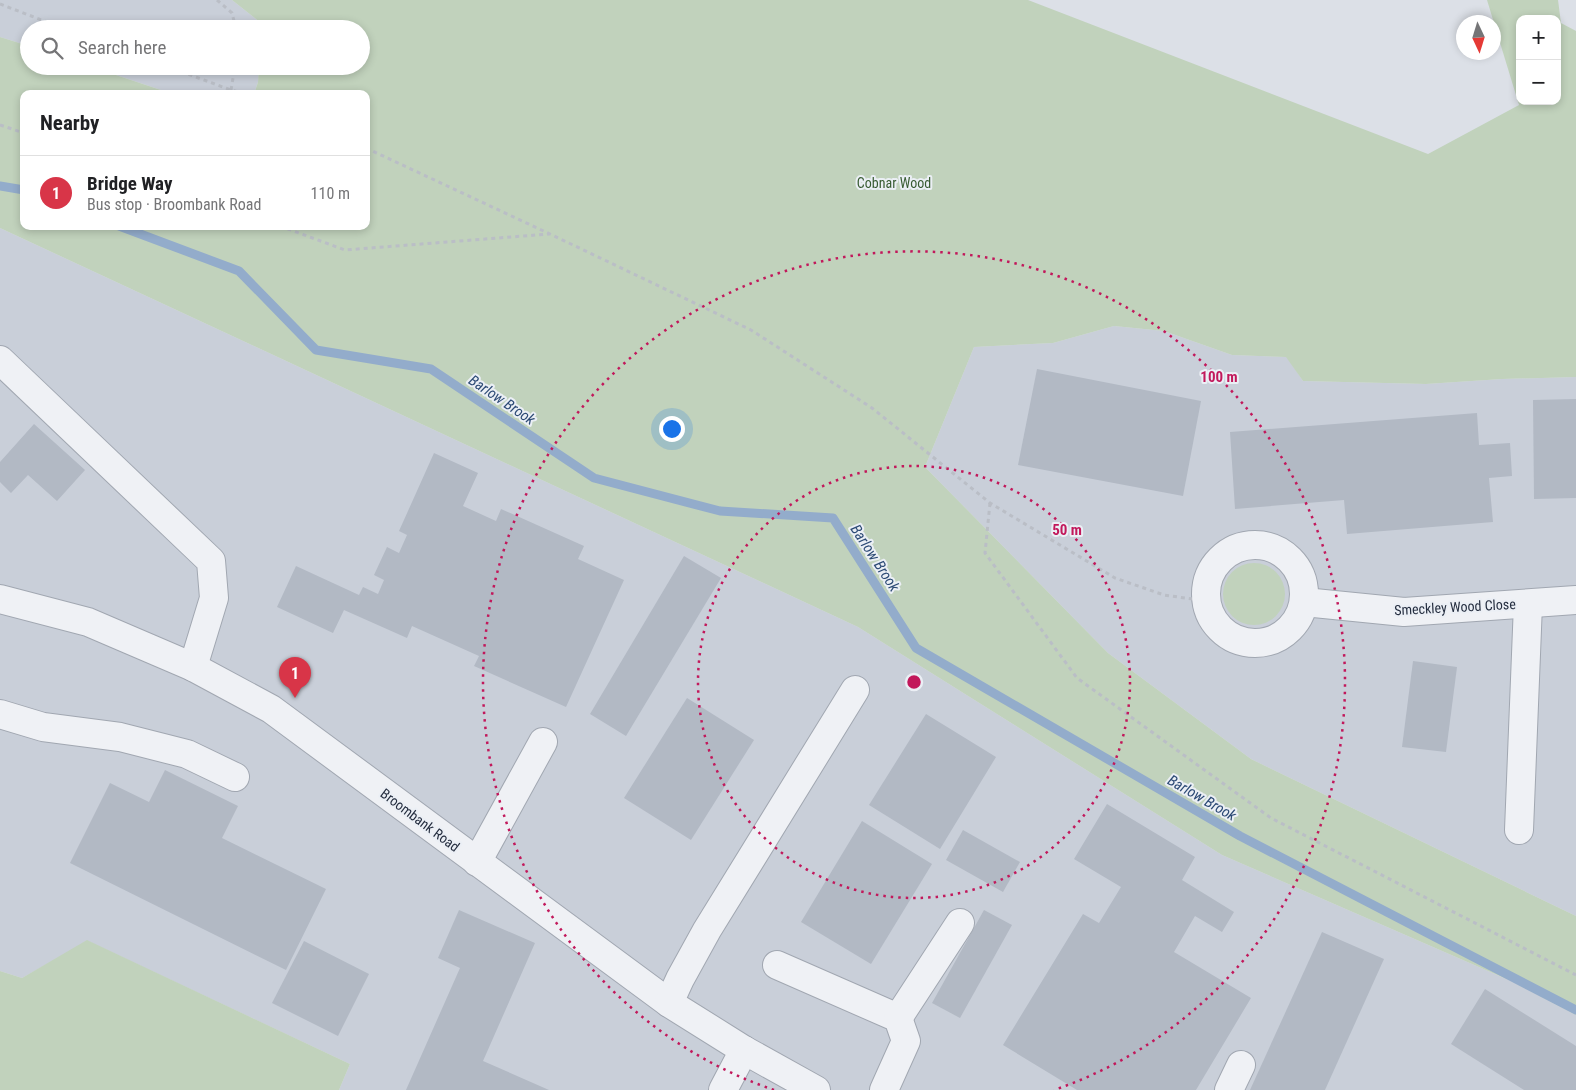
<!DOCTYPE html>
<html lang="en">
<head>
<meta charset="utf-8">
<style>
  body { margin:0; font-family:"Roboto Condensed",sans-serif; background:#f2f2f2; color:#202124 }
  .controls { position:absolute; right:15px; top:15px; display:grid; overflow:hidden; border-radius:10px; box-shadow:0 2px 8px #0003 }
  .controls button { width:45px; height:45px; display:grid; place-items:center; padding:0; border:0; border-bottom:1px solid #e0e0e0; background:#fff; color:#202124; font:25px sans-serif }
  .compass { position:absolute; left:1456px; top:15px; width:45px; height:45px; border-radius:50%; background:#fff; box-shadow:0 2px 8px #0003; rotate:176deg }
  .you { position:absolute; left:671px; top:428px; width:18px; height:18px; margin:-12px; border:4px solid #fff; border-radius:50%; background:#1a73e8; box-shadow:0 0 0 8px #1a73e833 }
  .badge { display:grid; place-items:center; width:32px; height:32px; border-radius:50%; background:#d83548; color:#fff; font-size:16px; font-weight:700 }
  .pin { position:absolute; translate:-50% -41px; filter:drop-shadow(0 1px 2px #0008) }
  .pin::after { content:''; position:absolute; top:26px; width:18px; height:15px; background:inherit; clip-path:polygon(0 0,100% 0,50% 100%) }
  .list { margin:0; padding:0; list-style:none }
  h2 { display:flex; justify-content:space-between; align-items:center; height:65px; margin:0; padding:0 20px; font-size:21px }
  h2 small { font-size:16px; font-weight:400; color:#757577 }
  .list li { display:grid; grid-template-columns:32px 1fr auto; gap:15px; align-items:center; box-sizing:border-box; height:75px; padding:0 20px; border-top:1px solid #e0e0e0 }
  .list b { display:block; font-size:19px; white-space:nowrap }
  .list p { margin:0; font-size:16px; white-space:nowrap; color:#757577 }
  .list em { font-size:16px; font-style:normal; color:#757577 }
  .icon { flex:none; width:28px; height:28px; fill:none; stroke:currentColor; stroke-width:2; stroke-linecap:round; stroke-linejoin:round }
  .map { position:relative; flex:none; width:1576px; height:1090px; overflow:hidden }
  .search { position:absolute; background:#fff; box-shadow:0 2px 8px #0003; left:20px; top:20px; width:350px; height:55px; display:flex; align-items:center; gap:12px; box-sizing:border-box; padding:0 18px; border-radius:28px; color:#757577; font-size:19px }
  .panel { position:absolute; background:#fff; box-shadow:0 2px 8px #0003; left:20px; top:90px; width:350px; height:140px; border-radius:10px }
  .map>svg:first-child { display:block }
  .built { fill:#c9cfd9 }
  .green { fill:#c1d2bc; fill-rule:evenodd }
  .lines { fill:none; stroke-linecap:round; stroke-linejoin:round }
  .stream { stroke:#93accb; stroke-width:9 }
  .building { fill:#b2b9c4 }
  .minor-casing { stroke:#a1a7b1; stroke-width:30 }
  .path { stroke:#babec6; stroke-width:3; stroke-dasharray:4 4; stroke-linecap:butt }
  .minor { stroke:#eff1f5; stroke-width:28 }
  .ring { fill:none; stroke:#c2185b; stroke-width:2.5; stroke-dasharray:2.5 5 }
  .labels { text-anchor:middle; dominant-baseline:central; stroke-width:4; stroke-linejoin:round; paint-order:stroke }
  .park-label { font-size:14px; fill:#375b31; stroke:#ebeff5 }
  .street-label { font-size:14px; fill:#242d3f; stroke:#ebeff5 }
  .water-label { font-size:15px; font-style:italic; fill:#2c4a75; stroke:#ebeff5 }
  .centre { fill:#c2185b; stroke:#ebeff5; stroke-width:2.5 }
  .ring-label { font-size:15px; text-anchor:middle; font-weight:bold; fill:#c2185b; stroke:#ebeff5; stroke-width:4; stroke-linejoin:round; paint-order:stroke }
</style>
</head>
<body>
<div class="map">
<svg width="1576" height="1090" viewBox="0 0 1576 1090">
  <rect width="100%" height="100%" fill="#dce0e7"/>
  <g class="built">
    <polygon points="0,0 232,0 261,23 261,29 29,29 29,46 0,37"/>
    <polygon points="89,66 259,66 258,82 254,94 173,94"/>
    <polygon points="0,228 858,627 1222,855 1511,981 1576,1015 1576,1090 339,1090 350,1064 88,941 22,978 0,971"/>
    <polygon points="1114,326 1164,331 1232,355 1287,357 1303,381 1426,384 1502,379 1576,377 1576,916 1251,759 1108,653 925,467 974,347 1053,343"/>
  </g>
  <g class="green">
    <path d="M 232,0 L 1028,0 L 1428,154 L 1519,105 L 1487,0 L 1558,0 L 1561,23 L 1576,31 L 1576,377 L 1502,379 L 1426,384 L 1303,381 L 1286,357 L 1232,355 L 1164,331 L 1114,326 L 1053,343 L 974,347 L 925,467 L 1108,653 L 1251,759 L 1576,916 L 1576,1015 L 1511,981 L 1222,855 L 858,627 L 0,228 L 0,37 L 29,46 L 29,66 L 89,66 L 173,94 L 24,94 L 24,226 L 366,226 L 366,94 L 254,94 L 258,82 L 259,66 L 361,66 L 361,29 L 261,29 L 261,23 ZM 1520,19 L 1557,19 L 1557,101 L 1520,101 Z"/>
    <circle cx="1254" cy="594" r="31"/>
    <polygon points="87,940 350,1064 339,1090 0,1090 0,971 22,978"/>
  </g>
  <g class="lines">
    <g class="stream">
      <polyline points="0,186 24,190"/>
      <polyline points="119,226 239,271 316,350 431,369 594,478 720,511 833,518 916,648 1240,836 1576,1010"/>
    </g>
  </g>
  <g class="building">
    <polygon points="1037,369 1201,401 1183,496 1018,465"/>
    <polygon points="1576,399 1576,498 1534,499 1533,400"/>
    <polygon points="1477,413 1479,445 1510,443 1512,476 1489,478 1493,522 1347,534 1344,500 1235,509 1230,432"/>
    <polygon points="34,424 85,470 57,501 28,475 11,493 0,482 0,462"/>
    <polygon points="434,453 478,473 463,506 496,521 501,509 584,546 578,559 624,580 566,707 474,666 479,656 412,626 407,638 344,610 333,633 277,607 296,566 359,595 363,587 378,594 384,580 374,575 387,547 399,553 407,535 399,531"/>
    <polygon points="684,556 721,578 626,736 590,714"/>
    <polygon points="1413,661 1457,667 1446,752 1402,747"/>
    <polygon points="687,698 754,740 691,840 624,798"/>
    <polygon points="926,714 996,757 940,849 869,805"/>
    <polygon points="165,770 238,806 222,838 326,889 286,970 70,863 110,783 149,802"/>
    <polygon points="1107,804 1195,857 1182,880 1234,912 1222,932 1195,916 1174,952 1251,998 1196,1090 1077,1090 1003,1045 1083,914 1099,923 1121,887 1074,859"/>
    <polygon points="862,821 932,864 871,964 801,922"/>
    <polygon points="963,830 1020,862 1003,892 946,860"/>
    <polygon points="459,910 535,943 483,1061 549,1090 406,1090 460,968 438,958"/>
    <polygon points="984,910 1012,925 960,1018 932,1003"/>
    <polygon points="1322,932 1384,959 1325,1090 1250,1090"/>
    <polygon points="304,941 369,974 338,1036 272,1003"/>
    <polygon points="1485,989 1576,1046 1576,1090 1524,1090 1451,1044"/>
  </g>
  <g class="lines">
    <g class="minor-casing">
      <g id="minor">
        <polyline points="0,360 211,561 214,598 193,667"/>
        <circle cx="1255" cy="594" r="49"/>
        <polyline points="0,599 88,622 193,667 271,709 669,1003 744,1050 816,1090"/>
        <polyline points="1304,602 1404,612 1576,600"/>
        <polyline points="0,714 43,727 120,737 187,754 235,777"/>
        <polyline points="1519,830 1528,604"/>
        <polyline points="477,862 543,742"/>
        <polyline points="777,965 898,1018 906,1041 884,1090"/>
        <polyline points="669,1003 680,979 707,930 855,690"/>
        <polyline points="898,1018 960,923"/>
        <polyline points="723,1090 744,1050"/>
        <polyline points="1229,1090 1241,1065"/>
      </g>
    </g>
    <g class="path">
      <polyline points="217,0 232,13 236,29"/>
      <polyline points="0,4 65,29"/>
      <polyline points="166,66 231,90 246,94"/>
      <polyline points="231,90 235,66"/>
      <polyline points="0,125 24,133"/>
      <polyline points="366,148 550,234 751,330 872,408 990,503 1115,578 1164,595 1206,601"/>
      <polyline points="280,226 345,250 549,234"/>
      <polyline points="990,503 985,553 1077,678 1271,818 1576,975"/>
    </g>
    <use href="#minor" class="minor"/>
  </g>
  <g class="ring">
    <circle cx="914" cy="682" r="216"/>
    <path d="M774 1090A431 431 0 1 1 1054 1090"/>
  </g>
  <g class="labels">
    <g class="park-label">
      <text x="894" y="183">Cobnar Wood</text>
    </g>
    <g class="street-label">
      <text transform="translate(1455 607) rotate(-3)">Smeckley Wood Close</text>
      <text transform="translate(420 820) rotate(37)">Broombank Road</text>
    </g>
    <g class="water-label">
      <text transform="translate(502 400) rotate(34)">Barlow Brook</text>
      <text transform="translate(875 558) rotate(57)">Barlow Brook</text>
      <text transform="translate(1202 798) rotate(30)">Barlow Brook</text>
    </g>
  </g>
  <circle cx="914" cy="682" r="8" class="centre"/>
  <g class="ring-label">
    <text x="1219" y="382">100 m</text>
    <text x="1067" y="535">50 m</text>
  </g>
</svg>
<div class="controls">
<button>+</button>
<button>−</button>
</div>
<svg class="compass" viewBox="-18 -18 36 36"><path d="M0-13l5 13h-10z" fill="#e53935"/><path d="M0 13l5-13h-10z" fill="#757577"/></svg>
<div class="you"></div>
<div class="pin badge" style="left:295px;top:698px">1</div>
<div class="search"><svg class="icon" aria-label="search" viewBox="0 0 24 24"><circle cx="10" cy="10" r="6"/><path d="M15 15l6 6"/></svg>Search here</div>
<section class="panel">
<h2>Nearby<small></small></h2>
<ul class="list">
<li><span class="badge">1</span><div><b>Bridge Way</b><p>Bus stop · Broombank Road</p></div><em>110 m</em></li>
</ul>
</section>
</div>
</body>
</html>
